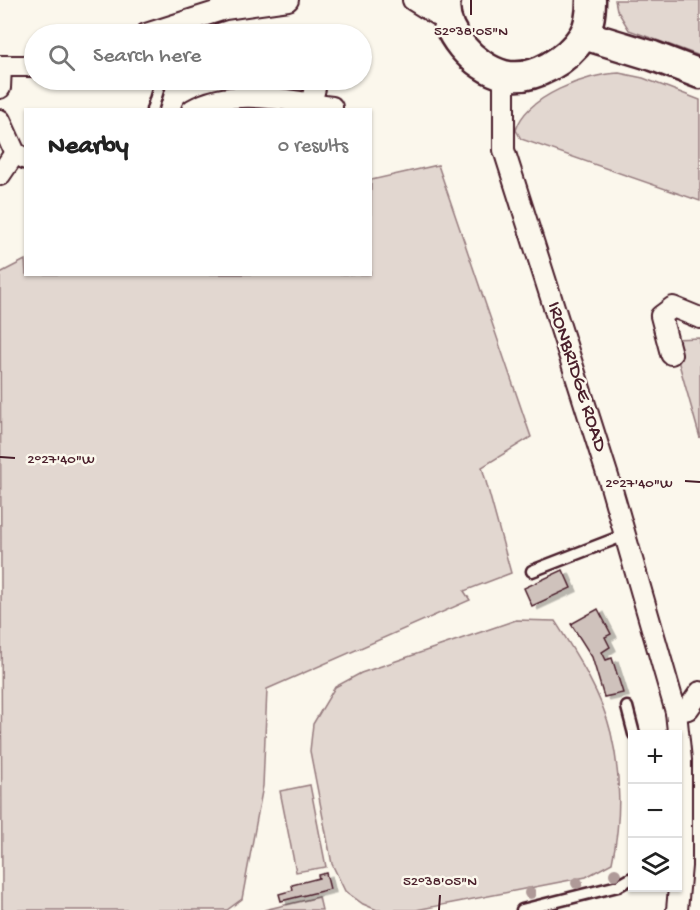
<!DOCTYPE html>
<html lang="en">
<head>
<meta charset="utf-8">
<style>
  body { margin:0; font-family:"Gochi Hand",sans-serif; background:#f6f6f6; color:#222 }
  .controls { position:absolute; right:18px; bottom:18px; display:grid; overflow:hidden; border-radius:0px; box-shadow:0 2px 4px #0004 }
  .controls button { width:54px; height:54px; display:grid; place-items:center; padding:0; border:0; border-bottom:2px solid #e0e0e0; background:#fff; color:#222; font:30px sans-serif }
  .list { margin:0; padding:0; list-style:none }
  h2 { display:flex; justify-content:space-between; align-items:center; height:78px; margin:0; padding:0 24px; font-size:26px }
  h2 small { font-size:20px; font-weight:400; color:#767676 }
  .icon { flex:none; width:33px; height:33px; fill:none; stroke:currentColor; stroke-width:2; stroke-linecap:round; stroke-linejoin:round }
  .map { position:relative; flex:none; width:700px; height:910px; overflow:hidden }
  .search { position:absolute; background:#fff; box-shadow:0 2px 4px #0004; left:24px; top:24px; width:348px; height:66px; display:flex; align-items:center; gap:15px; box-sizing:border-box; padding:0 21px; border-radius:33px; color:#767676; font-size:22px }
  .panel { position:absolute; background:#fff; box-shadow:0 2px 4px #0004; left:24px; top:108px; width:348px; height:168px; border-radius:0px }
  .map>svg:first-child { display:block }
  .green { fill:#e2d7d0; stroke:#967b7e; stroke-width:1.5 }
  .building { fill:#cfc2bc; stroke:#4a1f2b; stroke-width:1.5; filter:url(#shadow) }
  .lines { fill:none; stroke-linecap:round; stroke-linejoin:round }
  .lane-casing { stroke:#4a1f2b; stroke-width:15 }
  .street-casing { stroke:#4a1f2b; stroke-width:24 }
  .secondary-casing { stroke:#4a1f2b; stroke-width:33 }
  .lane { stroke:#fbf7ec; stroke-width:10 }
  .street { stroke:#fbf7ec; stroke-width:20 }
  .secondary { stroke:#fbf7ec; stroke-width:28 }
  .tree { fill:#af9a98 }
  .ticks { fill:none; stroke:#4a1f2b; stroke-width:2 }
  .labels { text-anchor:middle; dominant-baseline:central; stroke-width:5; stroke-linejoin:round; paint-order:stroke }
  .street-label { font-size:20px; fill:#4a1f2b; stroke:#fbf7ec }
  .ticks-label { font-size:15px; text-anchor:middle; fill:#4a1f2b; stroke:#fbf7ec; stroke-width:5; stroke-linejoin:round; paint-order:stroke }
</style>
</head>
<body>
<div class="map">
<svg width="700" height="910" viewBox="0 0 700 910">
  <defs>
    <filter id="shadow"><feDropShadow dx="6" dy="3.5" stdDeviation="0" flood-color="#0004"/></filter>
  </defs>
  <rect width="100%" height="100%" fill="#fbf7ec"/>
  <filter id="ink" filterUnits="userSpaceOnUse"><feTurbulence type="fractalNoise" baseFrequency=".0167" numOctaves="2"/><feDisplacementMap in="SourceGraphic" scale="12" xChannelSelector="R" yChannelSelector="G"/><feConvolveMatrix kernelMatrix="1 2 1 2 8 2 1 2 1" color-interpolation-filters="sRGB"/></filter>
  <g filter="url(#ink)">
    <g class="green">
      <polygon points="615,0 700,0 700,56 629,30 617,10"/>
      <path d="M 619,73 L 643,78 L 700,100 L 700,201 L 521,139 L 516,130 C 526,96 587,74 619,73 Z"/>
      <polygon points="438,165 531,437 482,467 511,573 464,591 470,600 267,689 263,786 242,899 227,910 2,910 0,273 25,260 26,274 370,274 371,180"/>
      <polygon points="700,338 700,438 672,339"/>
      <path d="M 516,620 L 555,621 C 576,654 602,694 611,733 C 621,775 621,821 612,863 L 586,877 L 416,910 L 377,910 L 363,904 L 345,891 L 332,864 L 310,751 L 313,724 L 335,687 L 361,673 Z"/>
      <polygon points="310,785 326,867 296,872 280,791"/>
      <polygon points="319,897 322,910 264,910"/>
    </g>
    <g class="building">
      <polygon points="563,570 571,588 532,606 524,588"/>
      <polygon points="598,609 611,634 605,637 610,647 602,652 606,660 612,658 623,693 604,697 592,657 571,624"/>
      <polygon points="326,873 330,889 281,901 279,894 293,890 292,885 319,878 318,875"/>
    </g>
    <g class="lines">
      <g class="lane-casing">
        <g id="lane">
          <polyline points="152,110 161,80"/>
          <polyline points="532,571 625,535"/>
          <polyline points="627,707 634,734"/>
          <polyline points="522,910 618,886 632,878"/>
        </g>
      </g>
      <g class="street-casing">
        <g id="street">
          <polyline points="413,0 450,23"/>
          <polyline points="146,34 225,9 288,0"/>
          <polyline points="0,66 34,66"/>
          <polyline points="504,75 504,150 610,483 676,712 681,760 681,866 677,910"/>
          <polyline points="0,88 1,66"/>
          <polyline points="311,104 317,80"/>
          <path d="M 192,110 C 234,86 287,101 332,107"/>
          <polyline points="0,120 15,153 26,159"/>
          <polyline points="0,175 15,153"/>
          <polyline points="671,354 661,316 673,307 700,318"/>
          <polyline points="676,712 688,709 700,692"/>
        </g>
      </g>
      <g class="secondary-casing">
        <g id="secondary">
          <path d="M 446,0 C 440,31 475,68 504,75 C 534,82 568,59 583,36 C 590,25 591,12 591,0"/>
          <polyline points="584,35 653,56 700,74"/>
        </g>
      </g>
      <use href="#lane" class="lane"/>
      <use href="#street" class="street"/>
      <use href="#secondary" class="secondary"/>
    </g>
    <g class="tree">
      <circle cx="615" cy="874" r="6"/>
      <circle cx="577" cy="883" r="6"/>
      <circle cx="530" cy="893" r="6"/>
    </g>
  </g>
  <path class="ticks" d="M 471,15 L 471,0M 0,457 L 15,458M 685,481 L 700,482M 439,910 L 440,895"/>
  <g class="labels">
    <g class="street-label">
      <text transform="translate(576 377) rotate(72)">IRONBRIDGE ROAD</text>
    </g>
  </g>
  <g class="ticks-label">
    <text x="471" y="35">52°38'05"N</text>
    <text x="61" y="463">2°27'40"W</text>
    <text x="639" y="487">2°27'40"W</text>
    <text x="440" y="885">52°38'05"N</text>
  </g>
</svg>
<div class="controls">
<button>+</button>
<button>−</button>
<button><svg class="icon" aria-label="layers" viewBox="0 0 24 24"><path d="M12 4l9 5-9 5-9-5zM3 14l9 5 9-5"/></svg></button>
</div>
<div class="search"><svg class="icon" aria-label="search" viewBox="0 0 24 24"><circle cx="10" cy="10" r="6"/><path d="M15 15l6 6"/></svg>Search here</div>
<section class="panel">
<h2>Nearby<small>0 results</small></h2>
<ul class="list">
</ul>
</section>
</div>
</body>
</html>
